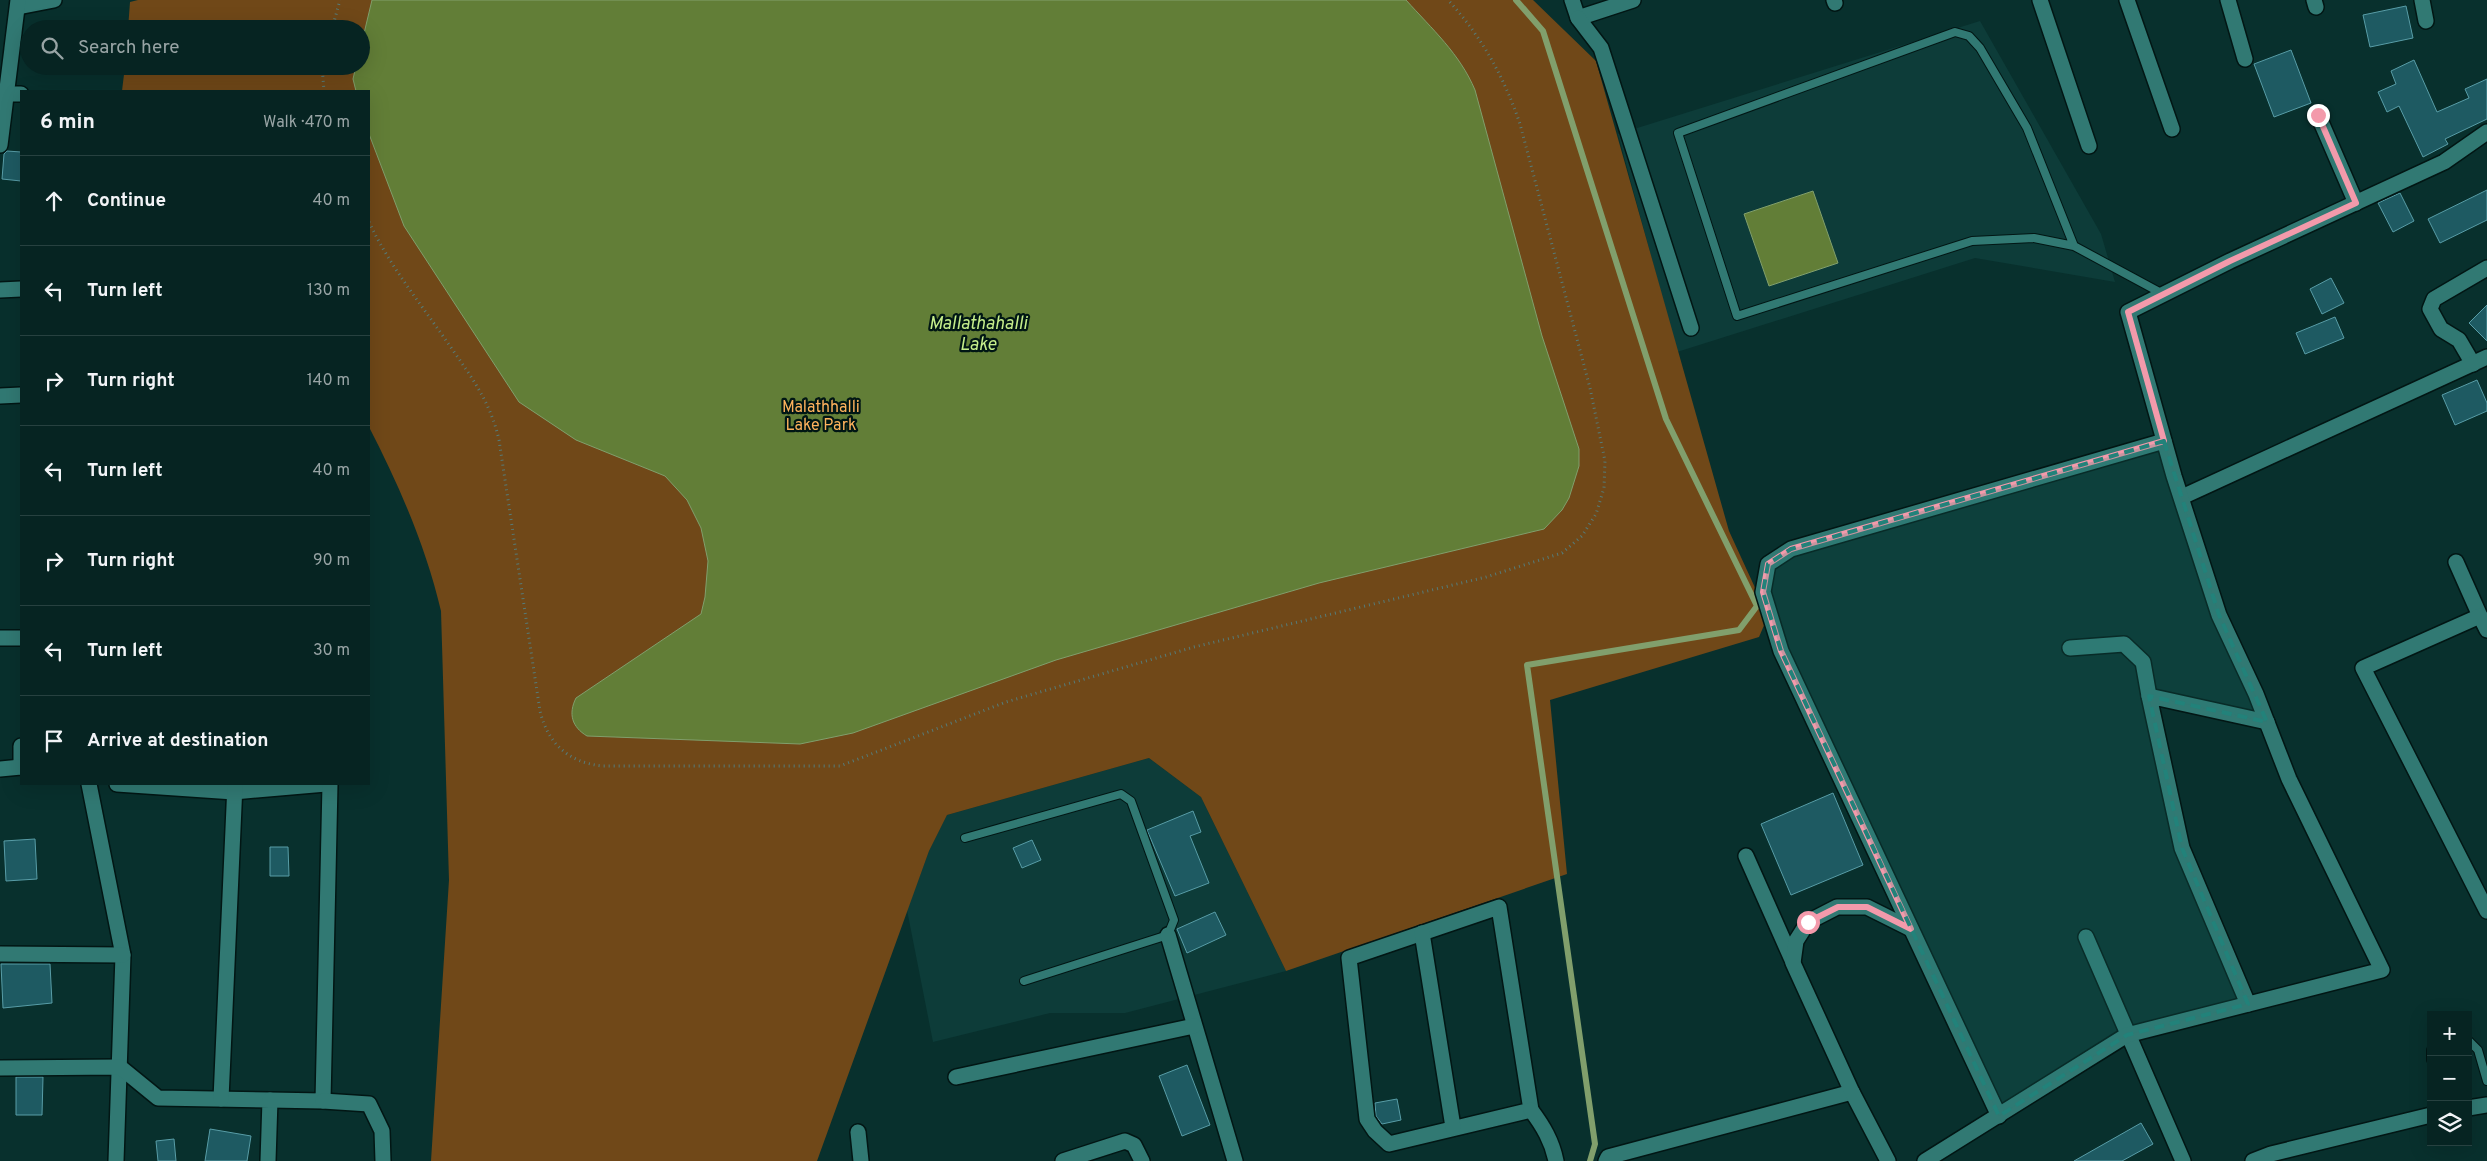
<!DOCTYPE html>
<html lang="en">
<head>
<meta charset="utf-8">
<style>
  body { margin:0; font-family:Overpass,sans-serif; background:#14302f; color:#f1f3f6 }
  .controls { position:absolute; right:15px; bottom:15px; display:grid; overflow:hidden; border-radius:0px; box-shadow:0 5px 20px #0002 }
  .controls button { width:45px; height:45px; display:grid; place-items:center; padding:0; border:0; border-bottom:1px solid #274140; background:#062422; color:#f1f3f6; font:25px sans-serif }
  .stop { position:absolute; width:15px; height:15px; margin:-11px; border:4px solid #f39aab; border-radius:50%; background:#fff }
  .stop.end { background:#f39aab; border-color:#fff; box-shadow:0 1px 5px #0008 }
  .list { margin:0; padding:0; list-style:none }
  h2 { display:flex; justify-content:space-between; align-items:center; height:65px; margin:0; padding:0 20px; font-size:21px }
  h2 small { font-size:16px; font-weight:400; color:#98a4a5 }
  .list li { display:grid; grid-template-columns:32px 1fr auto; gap:15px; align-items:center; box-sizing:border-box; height:90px; padding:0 20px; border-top:1px solid #274140 }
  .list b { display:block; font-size:19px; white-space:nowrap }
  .list em { font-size:16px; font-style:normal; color:#98a4a5 }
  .icon { flex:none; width:28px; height:28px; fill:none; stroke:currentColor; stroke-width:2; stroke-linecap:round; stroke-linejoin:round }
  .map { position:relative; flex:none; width:2487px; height:1161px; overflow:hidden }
  .search { position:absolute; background:#062422; box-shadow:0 5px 20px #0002; left:20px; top:20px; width:350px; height:55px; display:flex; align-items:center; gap:12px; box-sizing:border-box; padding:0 18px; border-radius:28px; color:#98a4a5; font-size:19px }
  .panel { position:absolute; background:#062422; box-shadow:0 5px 20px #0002; left:20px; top:90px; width:350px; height:695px; border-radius:0px }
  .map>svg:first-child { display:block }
  .built { fill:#0d3c39 }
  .green { fill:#704818 }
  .water { fill:#627e37; stroke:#819f6c }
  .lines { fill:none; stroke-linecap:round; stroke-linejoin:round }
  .stream { stroke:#819f6c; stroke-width:6 }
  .building { fill:#1e5a62; stroke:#589da7 }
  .service-casing { stroke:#021614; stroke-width:10 }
  .minor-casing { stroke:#021614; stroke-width:18 }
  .secondary-casing { stroke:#021614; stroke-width:18 }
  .path { stroke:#567b78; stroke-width:3; stroke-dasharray:1 4; stroke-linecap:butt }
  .service { stroke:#317973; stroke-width:8 }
  .minor { stroke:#317973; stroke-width:15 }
  .secondary { stroke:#317973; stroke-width:15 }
  .route { stroke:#f39aab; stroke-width:6 }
  .marked { fill:#22827a; fill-opacity:0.2; stroke:#22827a; stroke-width:4; stroke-dasharray:10 6; stroke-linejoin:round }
  .labels { text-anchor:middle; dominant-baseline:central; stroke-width:4.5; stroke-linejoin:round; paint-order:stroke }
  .park-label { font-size:16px; fill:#fdb25d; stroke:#001614 }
  .water-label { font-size:18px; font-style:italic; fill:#c5ee8b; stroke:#001614 }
</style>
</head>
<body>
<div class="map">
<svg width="2487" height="1161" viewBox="0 0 2487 1161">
  <rect width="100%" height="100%" fill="#08302d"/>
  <g class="built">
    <polygon points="1980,21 2101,234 2115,282 1975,258 1677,352 1618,134"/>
    <polygon points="1149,758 1201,797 1286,971 1125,1013 1050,1013 933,1042 907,910 929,851 947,815"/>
  </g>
  <path class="green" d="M 138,0 L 1533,0 L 1596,61 L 1729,531 L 1768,616 L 1759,637 L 1550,700 L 1567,874 L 1286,971 L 1201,797 L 1149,758 L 947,815 L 929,851 L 817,1161 L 431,1161 L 449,880 L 441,611 C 426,547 399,485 369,427 L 369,91 L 122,91 L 125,66 L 361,66 L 361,29 L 128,29 L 130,2 Z"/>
  <g class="water">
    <path d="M 372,0 L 1406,0 C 1432,29 1460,54 1475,90 L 1542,336 L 1579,449 L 1579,466 L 1569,498 L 1562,510 L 1544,529 L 1319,583 L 1056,660 L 853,733 L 800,744 L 587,736 C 572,727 568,714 576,698 L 701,614 L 705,597 L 708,561 L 701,528 L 687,500 L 665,476 L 576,440 L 519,402 L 404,226 L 369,134 L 369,91 L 356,91 L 353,79 L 356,66 L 361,66 L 361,46 Z"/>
    <polygon points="1813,191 1838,263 1769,286 1744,214"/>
  </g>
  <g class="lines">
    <polyline class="stream" points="1516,0 1543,31 1666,419 1757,606 1739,630 1527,665 1595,1144 1590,1161"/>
  </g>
  <g class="building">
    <polygon points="2406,6 2413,38 2370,47 2363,15"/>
    <polygon points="2291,50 2311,103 2274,117 2254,64"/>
    <polygon points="2414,60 2437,112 2469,98 2465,89 2487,79 2487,119 2445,139 2448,144 2423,157 2399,106 2387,112 2378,92 2396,84 2391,71"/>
    <polygon points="7,151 21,152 21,181 2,179 4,154"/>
    <polygon points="2487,190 2487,220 2440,243 2428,219"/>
    <polygon points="2400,193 2414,221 2393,232 2378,203"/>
    <polygon points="2331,278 2344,303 2322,314 2310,289"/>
    <polygon points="2487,305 2487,341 2469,323"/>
    <polygon points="2335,317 2344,338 2305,354 2296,333"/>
    <polygon points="2477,380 2487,403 2487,411 2455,425 2442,395"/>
    <polygon points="1833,793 1863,865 1791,895 1761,824"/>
    <polygon points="1193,811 1201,832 1190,836 1209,883 1175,896 1147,830"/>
    <polygon points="35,839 37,879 6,881 4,841"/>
    <polygon points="1032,840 1041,860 1022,868 1013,848"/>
    <polygon points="270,847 288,847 289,876 270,876"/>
    <polygon points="1215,912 1226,935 1187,953 1177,929"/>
    <polygon points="1,964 50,964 52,1003 3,1008"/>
    <polygon points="1187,1065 1210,1125 1182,1136 1159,1076"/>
    <polygon points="16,1077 43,1077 42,1115 16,1115"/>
    <polygon points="1397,1099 1401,1120 1382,1124 1376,1116 1375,1103"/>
    <polygon points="2141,1123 2153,1144 2122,1161 2074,1161"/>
    <polygon points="210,1129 251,1136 247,1161 205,1161"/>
    <polygon points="174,1139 176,1161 158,1161 156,1141"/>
  </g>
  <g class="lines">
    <g class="service-casing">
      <g id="service">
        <polyline points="2074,246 2027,128 1980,48 1969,36 1955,32 1678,133 1737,316 1972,241 2034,238 2074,246 2163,294"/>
        <polyline points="965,838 1121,794 1131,801 1174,920 1168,935 1024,981"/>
        <polyline points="2468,1040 2478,1050 2487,1081"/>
        <polyline points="2431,1050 2431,1060"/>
      </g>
    </g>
    <g class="minor-casing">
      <g id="minor">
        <polyline points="1572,0 1578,18 1633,0"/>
        <polyline points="1834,0 1835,3"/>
        <polyline points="2040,0 2089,146"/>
        <polyline points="2127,0 2172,129"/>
        <polyline points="2228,0 2245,59"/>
        <polyline points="2314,0 2316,7"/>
        <polyline points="2422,0 2426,21"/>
        <polyline points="18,7 54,0"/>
        <polyline points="1578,18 1601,48 1691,328"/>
        <polyline points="5,94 21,94"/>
        <polyline points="2318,115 2356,203"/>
        <polyline points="0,145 18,0"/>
        <polyline points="0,290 21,289"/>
        <polyline points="2473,364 2459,340 2441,329 2430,309 2434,299 2487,268"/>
        <polyline points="0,396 21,395"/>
        <polyline points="2182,497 2487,357"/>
        <polyline points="2456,562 2480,616"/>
        <polyline points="2487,630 2480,616 2363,668 2487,911"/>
        <polyline points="0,638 21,638"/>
        <polyline points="2070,648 2124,644 2143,662 2149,696"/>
        <polyline points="21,767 21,746"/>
        <polyline points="0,769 21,767"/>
        <polyline points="89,784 123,955 116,1161"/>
        <polyline points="117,784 234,792 326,784"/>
        <polyline points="1746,856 1793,962"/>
        <polygon points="1499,907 1531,1110 1389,1144 1375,1131 1367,1119 1349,958"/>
        <polyline points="1422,933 1453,1127"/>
        <polyline points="1168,935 1235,1161"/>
        <polyline points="2086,937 2183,1161"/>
        <polyline points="0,954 123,955"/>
        <polyline points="2248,1004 2182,848 2149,696 2267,722"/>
        <polyline points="0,1068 120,1067 158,1098 270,1100 268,1161"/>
        <polyline points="956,1077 1194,1026"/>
        <polyline points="221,1099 235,784"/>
        <polyline points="270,1100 323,1101 330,784"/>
        <polyline points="323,1101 369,1104 382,1131 383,1161"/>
        <path d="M 1531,1110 C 1543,1126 1552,1141 1556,1161"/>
        <polyline points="1999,1116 1781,651 1763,592 1768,564 1791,549 2164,441"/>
        <polyline points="858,1132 861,1161"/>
        <polyline points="1063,1161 1125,1141 1134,1145 1142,1161"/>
        <polyline points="1606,1161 1608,1157 1852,1092"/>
        <polyline points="1888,1161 1852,1092 1793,963 1796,941 1808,922 1837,907 1867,907 1911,929"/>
        <polyline points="1925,1161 2127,1035 2382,970 2289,779 2256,694 2219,615 2174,476 2128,312 2230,261 2444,162 2487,132"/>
      </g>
    </g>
    <g class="secondary-casing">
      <g id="secondary">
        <polyline points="2468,1108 2487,1105"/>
        <polyline points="2253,1161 2271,1154 2431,1115"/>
      </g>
    </g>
    <g class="path">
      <polyline points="332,29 340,0"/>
      <polyline points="322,66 324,91"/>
      <path d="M 369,222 C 390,267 424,308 452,349 C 473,379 491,404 499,440 L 540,711 C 548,744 569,763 603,766 L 840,766 L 1006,702 L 1194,647 L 1486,577 L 1562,553 L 1582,536 L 1596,514 L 1604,488 L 1605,461 L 1590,388 L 1520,124 C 1504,77 1482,37 1448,0"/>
    </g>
    <use href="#service" class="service"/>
    <use href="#minor" class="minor"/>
    <use href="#secondary" class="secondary"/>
  </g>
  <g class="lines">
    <polyline class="route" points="1808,922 1838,907 1867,907 1911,929 1781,651 1763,592 1768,564 1791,549 2164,441 2128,312 2230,261 2356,203 2318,115"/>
  </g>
  <path class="marked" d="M 2164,441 L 2219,615 L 2267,722 L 2149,696 L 2182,848 L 2248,1004 L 2127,1035 L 1999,1116 L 1781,651 L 1763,592 L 1768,564 L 1791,549 Z"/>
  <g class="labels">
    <g class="park-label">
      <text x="821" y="408">Malathhalli<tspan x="821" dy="18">Lake Park</tspan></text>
    </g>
    <g class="water-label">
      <text x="978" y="324">Mallathahalli<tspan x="978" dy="21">Lake</tspan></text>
    </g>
  </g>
</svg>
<div class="controls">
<button>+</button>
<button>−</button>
<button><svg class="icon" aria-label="layers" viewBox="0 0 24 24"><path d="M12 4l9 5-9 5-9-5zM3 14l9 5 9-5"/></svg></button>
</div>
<div class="stop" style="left:1808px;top:922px"></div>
<div class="stop end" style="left:2318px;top:115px"></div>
<div class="search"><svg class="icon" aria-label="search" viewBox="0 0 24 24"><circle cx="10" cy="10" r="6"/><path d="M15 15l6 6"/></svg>Search here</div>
<section class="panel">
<h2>6 min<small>Walk · 470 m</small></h2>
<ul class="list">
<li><svg class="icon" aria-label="ahead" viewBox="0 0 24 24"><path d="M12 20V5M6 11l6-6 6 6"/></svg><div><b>Continue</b></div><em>40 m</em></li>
<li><svg class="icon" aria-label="left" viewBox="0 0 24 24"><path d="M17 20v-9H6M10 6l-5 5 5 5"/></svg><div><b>Turn left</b></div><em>130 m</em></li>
<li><svg class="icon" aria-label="right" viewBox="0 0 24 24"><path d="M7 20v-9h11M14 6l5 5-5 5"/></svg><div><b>Turn right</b></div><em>140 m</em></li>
<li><svg class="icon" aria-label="left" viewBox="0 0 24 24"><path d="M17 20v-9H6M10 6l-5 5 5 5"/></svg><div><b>Turn left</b></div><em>40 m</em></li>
<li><svg class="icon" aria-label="right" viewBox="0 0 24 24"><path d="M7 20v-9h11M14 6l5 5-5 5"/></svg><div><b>Turn right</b></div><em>90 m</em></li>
<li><svg class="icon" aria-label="left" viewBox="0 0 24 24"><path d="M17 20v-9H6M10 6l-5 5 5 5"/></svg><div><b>Turn left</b></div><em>30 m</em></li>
<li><svg class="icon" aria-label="arrive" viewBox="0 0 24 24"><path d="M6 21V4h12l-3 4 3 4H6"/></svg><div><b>Arrive at destination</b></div></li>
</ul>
</section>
</div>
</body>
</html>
